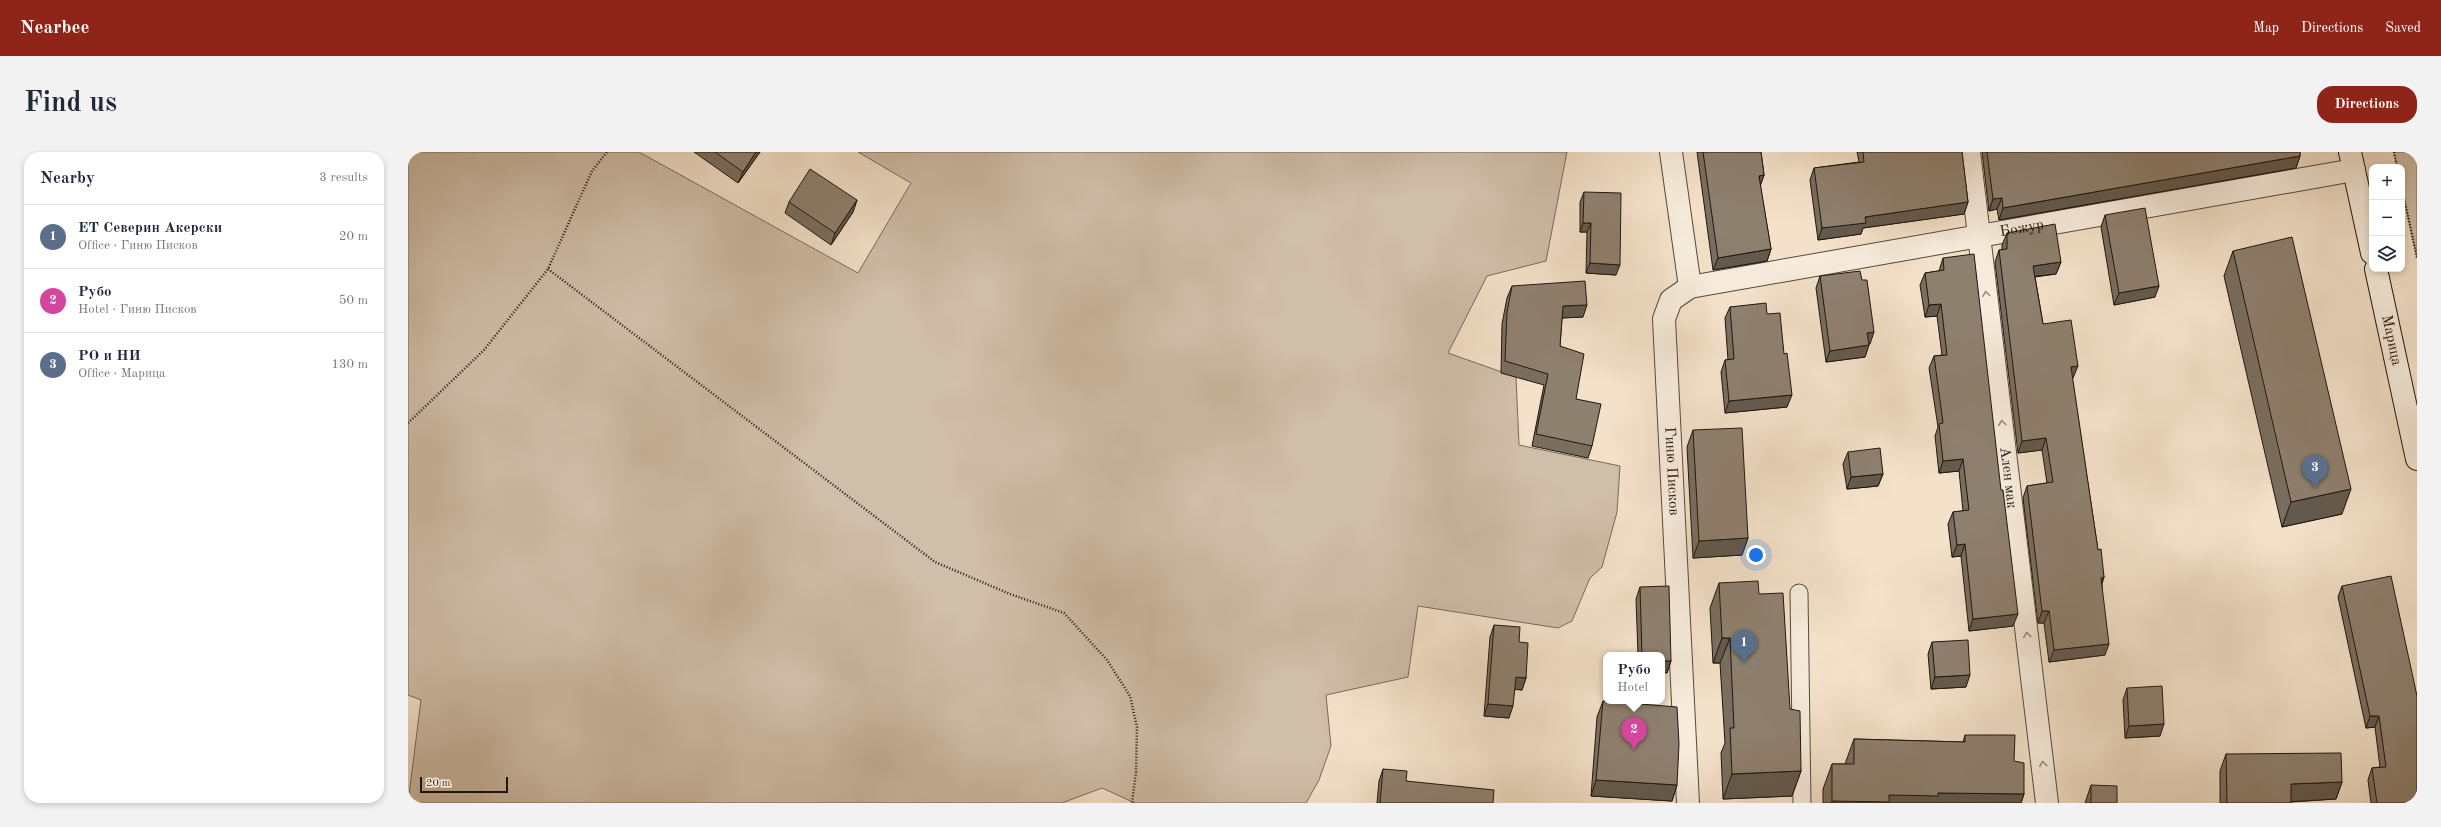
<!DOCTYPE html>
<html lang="en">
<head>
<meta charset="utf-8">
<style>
  body { margin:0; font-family:"Old Standard TT",serif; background:#f2f2f3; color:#1f2937 }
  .controls { position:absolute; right:12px; top:12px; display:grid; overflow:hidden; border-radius:8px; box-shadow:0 2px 6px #0003 }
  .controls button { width:36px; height:36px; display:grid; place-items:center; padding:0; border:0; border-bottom:1px solid #e0e1e3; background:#fff; color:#1f2937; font:20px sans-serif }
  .scale { position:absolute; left:12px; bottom:10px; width:88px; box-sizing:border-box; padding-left:4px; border:2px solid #20160e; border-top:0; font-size:11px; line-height:14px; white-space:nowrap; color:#20160e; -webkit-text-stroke:3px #f7ecdc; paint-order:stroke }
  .you { position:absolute; left:1348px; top:403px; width:14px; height:14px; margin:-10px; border:3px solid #fff; border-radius:50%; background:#1a73e8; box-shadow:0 0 0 6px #1a73e833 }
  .badge { display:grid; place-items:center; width:26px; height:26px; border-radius:50%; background:#8f2418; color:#fff; font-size:13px; font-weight:700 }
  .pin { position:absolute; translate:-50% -33px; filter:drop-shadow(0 1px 2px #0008) }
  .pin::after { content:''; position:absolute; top:21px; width:14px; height:12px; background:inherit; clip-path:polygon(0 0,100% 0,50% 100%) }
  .popup { position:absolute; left:1195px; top:500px; width:62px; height:52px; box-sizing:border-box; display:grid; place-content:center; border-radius:8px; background:#fff; filter:drop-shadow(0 1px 3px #0005); font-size:13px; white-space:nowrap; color:#747a83 }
  .popup b { font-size:15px; color:#1f2937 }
  .popup::after { content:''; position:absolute; left:50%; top:100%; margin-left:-8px; border:8px solid transparent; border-top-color:#fff }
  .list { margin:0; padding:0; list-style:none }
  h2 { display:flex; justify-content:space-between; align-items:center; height:52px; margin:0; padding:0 16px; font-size:17px }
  h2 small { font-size:13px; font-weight:400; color:#747a83 }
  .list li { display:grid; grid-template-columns:26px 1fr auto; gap:12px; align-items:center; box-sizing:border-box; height:64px; padding:0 16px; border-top:1px solid #e0e1e3 }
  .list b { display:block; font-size:15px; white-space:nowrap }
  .list p { margin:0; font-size:13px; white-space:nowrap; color:#747a83 }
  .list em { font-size:13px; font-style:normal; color:#747a83 }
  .icon { flex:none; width:22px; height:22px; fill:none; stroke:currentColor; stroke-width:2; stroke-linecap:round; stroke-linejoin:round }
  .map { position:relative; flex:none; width:2009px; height:651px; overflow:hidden; border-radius:16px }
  header { display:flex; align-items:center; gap:24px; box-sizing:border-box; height:56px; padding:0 20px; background:#8f2418; color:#fff }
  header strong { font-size:19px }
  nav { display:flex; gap:22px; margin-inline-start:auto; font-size:14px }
  .intro { display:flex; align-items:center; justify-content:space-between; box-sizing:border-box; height:96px; padding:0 24px }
  h1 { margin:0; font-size:28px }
  .button { padding:10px 18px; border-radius:16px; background:#8f2418; color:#fff; font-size:14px; font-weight:700 }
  main { display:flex; gap:24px; padding:0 24px }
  aside { flex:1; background:#fff; border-radius:16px; box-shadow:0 2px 6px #0003 }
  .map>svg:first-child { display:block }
  .green { fill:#cfbea9; stroke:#786a5c }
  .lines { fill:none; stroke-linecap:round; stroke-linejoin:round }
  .service-casing { stroke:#55493d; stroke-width:19 }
  .minor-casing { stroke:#55493d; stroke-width:24 }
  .secondary-casing { stroke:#20160e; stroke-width:24 }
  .path { stroke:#20160e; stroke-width:2.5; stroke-dasharray:1 2; stroke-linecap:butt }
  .service { stroke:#f7ecdc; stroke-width:17 }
  .minor { stroke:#f7ecdc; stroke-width:22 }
  .secondary { stroke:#f7ecdc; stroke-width:22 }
  .wall { fill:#7a6e5f; stroke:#20160e }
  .shaded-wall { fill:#635a4e; stroke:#20160e }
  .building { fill:#8e806f; stroke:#20160e }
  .oneway { stroke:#968c7f }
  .labels { text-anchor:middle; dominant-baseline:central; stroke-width:3; stroke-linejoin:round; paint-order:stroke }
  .street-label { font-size:15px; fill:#20160e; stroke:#f7ecdc }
</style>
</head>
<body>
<header>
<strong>Nearbee</strong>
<nav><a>Map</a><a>Directions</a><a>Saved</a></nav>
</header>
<div class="intro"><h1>Find us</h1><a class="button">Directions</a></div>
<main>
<aside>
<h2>Nearby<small>3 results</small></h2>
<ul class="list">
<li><span class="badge" style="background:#5c6f8a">1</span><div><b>ЕТ Северин Акерски</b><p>Office · Гиню Писков</p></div><em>20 m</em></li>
<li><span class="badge" style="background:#d1479c">2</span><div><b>Рубо</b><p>Hotel · Гиню Писков</p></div><em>50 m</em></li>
<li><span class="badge" style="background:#5c6f8a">3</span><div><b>РО и НИ</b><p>Office · Марица</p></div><em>130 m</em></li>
</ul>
</aside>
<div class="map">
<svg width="2009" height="651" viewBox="0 0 2009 651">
  <rect width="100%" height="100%" fill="#f3e1c9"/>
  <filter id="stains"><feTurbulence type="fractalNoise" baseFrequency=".005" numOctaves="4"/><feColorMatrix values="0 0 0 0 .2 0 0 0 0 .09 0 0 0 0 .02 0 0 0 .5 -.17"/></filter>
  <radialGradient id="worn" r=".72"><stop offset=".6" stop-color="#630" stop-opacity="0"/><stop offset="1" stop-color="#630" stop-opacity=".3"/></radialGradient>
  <g class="green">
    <polygon points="0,0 231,0 450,121 503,31 450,0 1159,0 1138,109 1079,124 1040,201 1108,225 1111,293 1212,314 1209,360 1194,415 1182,426 1164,469 1150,476 1010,454 1000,525 918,543 923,594 911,628 898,651 727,651 694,636 654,651 0,651 13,548 0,543"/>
    <polygon points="1986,0 2009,0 2009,106 1994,37 1994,15 1989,15"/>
  </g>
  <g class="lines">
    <g class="service-casing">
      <polyline id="service" points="1391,441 1394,651"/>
    </g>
    <g class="minor-casing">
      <g id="minor">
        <path id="s1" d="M 1263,0 L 1282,135 L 1263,148 L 1256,167 L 1280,651"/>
        <path id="s2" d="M 1561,0 L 1639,651"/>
        <path id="s3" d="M 1282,135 L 1946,18"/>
      </g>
    </g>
    <g class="secondary-casing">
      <g id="secondary">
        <polyline points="1942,0 1964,101"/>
        <path id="s4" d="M 1968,117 L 2009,307"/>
      </g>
    </g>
    <g class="path">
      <polyline points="1986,0 1989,15"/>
      <polyline points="1994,37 2009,106"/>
      <polyline points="140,117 527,410 602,442 656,461 699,508 722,544 729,575 728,620 724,651"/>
      <polyline points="0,271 76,198 140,117 184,19 199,0"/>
    </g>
    <use href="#service" class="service"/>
    <use href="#minor" class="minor"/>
    <use href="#secondary" class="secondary"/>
  </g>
  <g class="wall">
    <polygon points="286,0 352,0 330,31"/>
    <polygon points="1289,0 1353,0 1356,23 1352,33 1363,97 1359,109 1305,118"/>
    <polygon points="1449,0 1554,0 1560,50 1556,62 1455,76 1453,82 1410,88 1402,28 1406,16 1451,10"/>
    <polygon points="1574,0 1892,0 1892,4 1888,16 1591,68 1589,57 1581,59"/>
    <polygon points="1176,40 1208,123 1178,121 1179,80 1172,80 1172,50"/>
    <polygon points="449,48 445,60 423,93 377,61 381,50"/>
    <polygon points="1697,63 1747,145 1706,153 1693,75"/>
    <polygon points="1599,81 1653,110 1648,122 1627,125 1635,172 1665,226 1664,226 1690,398 1696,425 1694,432 1697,503 1641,510 1636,471 1630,471 1615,346 1619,334 1639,331 1634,298 1610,301 1587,110 1591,98 1594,98 1594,93"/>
    <polygon points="1825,99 1934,362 1874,375 1816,124"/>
    <polygon points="1535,106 1605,474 1561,479 1553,404 1544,405 1540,372 1545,360 1555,359 1551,319 1531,321 1527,284 1530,275 1521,216 1526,204 1534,203 1529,164 1517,165 1512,133 1517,121 1531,119"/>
    <polygon points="1412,124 1462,192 1461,192 1457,205 1418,210 1408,136"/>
    <polygon points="1104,134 1175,165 1154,166 1152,194 1168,247 1184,294 1180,306 1124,294 1136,233 1093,221 1094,172 1099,146"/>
    <polygon points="1322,155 1359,162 1379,255 1317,261 1313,220 1317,208 1320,208 1317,166"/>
    <polygon points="1285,278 1340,386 1334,403 1285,406 1279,295"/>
    <polygon points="1440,300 1475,322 1470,334 1439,337 1435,312"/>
    <polygon points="1311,431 1351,442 1382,557 1393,619 1384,644 1315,647 1313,601 1317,591 1312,511 1305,511 1302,456"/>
    <polygon points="1934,434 2009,544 2009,651 1963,651 1960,628 1964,616 1972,615 1967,575 1958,576 1930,445"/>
    <polygon points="1232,435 1263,509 1259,521 1254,503 1230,503 1228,447"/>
    <polygon points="1086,473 1111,490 1118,526 1114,538 1107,537 1101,566 1076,564 1082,485"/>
    <polygon points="1524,490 1558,535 1523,537 1520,502"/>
    <polygon points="1719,536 1752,584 1717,586 1715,548"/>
    <polygon points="1195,549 1269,633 1264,649 1183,644 1189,565"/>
    <polygon points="1557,583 1606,609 1616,642 1613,651 1415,651 1415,637 1424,612 1437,612 1446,587 1555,590"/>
    <polygon points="1818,602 1934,630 1928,647 1883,650 1883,651 1812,651 1812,619"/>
    <polygon points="975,617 998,629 1085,651 969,651 971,629"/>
    <polygon points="1683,633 1709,651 1677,651"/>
  </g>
  <g class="shaded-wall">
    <polygon points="348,0 352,0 330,31 335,20"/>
    <polygon points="1892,4 1888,16 1591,68 1595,56"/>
    <polygon points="1356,23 1352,35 1351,24"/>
    <polygon points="1594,46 1589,57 1581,59 1585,47"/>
    <polygon points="449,48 445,60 423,93 427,81"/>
    <polygon points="1560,50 1556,62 1455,76 1453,82 1410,88 1414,76 1457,65"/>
    <polygon points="1175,71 1183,71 1179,80 1172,80"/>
    <polygon points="1363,97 1359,109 1305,118 1310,106"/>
    <polygon points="1653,110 1648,122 1620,125 1625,114"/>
    <polygon points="1182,111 1212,113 1208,123 1178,121"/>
    <polygon points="1751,134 1747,145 1706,153 1711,141"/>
    <polygon points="1533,152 1529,164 1517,165 1521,153"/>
    <polygon points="1179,153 1175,165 1150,166 1155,154"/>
    <polygon points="1466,180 1462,192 1455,193 1459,181"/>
    <polygon points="1461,193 1457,205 1418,210 1422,199"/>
    <polygon points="1670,214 1665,226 1659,227 1663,215"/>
    <polygon points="1384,243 1379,255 1317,261 1321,249"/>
    <polygon points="1638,286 1634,298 1610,301 1614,289"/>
    <polygon points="1555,307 1551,319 1531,321 1535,309"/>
    <polygon points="1475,322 1470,334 1439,337 1443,325"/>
    <polygon points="1943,337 1934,362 1874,375 1883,350"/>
    <polygon points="1340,386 1334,403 1285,406 1291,389"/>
    <polygon points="1557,392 1553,404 1544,405 1549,393"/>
    <polygon points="1696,425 1692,437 1693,426"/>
    <polygon points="1634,459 1641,459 1636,471 1630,471"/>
    <polygon points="1610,462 1605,474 1561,479 1565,467"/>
    <polygon points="1314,486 1322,486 1312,511 1305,511"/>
    <polygon points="1701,492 1697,503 1641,510 1646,498"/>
    <polygon points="1254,509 1263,509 1259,521 1254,521"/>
    <polygon points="1562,523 1558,535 1523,537 1527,525"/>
    <polygon points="1108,525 1118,526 1114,538 1103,537"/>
    <polygon points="1080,552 1105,554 1101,566 1076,564"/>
    <polygon points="1962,564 1971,564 1967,575 1958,576"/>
    <polygon points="1756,572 1752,584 1717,586 1721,574"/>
    <polygon points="1393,619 1384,644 1315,647 1324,622"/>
    <polygon points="1188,628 1269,633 1264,649 1183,644"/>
    <polygon points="1934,630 1928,647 1877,650 1883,632"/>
    <polygon points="1530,641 1616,642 1613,651 1423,651 1424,649 1481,643"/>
  </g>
  <g class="building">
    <polygon points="307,0 348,0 335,20"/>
    <polygon points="1295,0 1353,0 1356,23 1351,24 1363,97 1310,106"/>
    <polygon points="1455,0 1554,0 1560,50 1457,65 1458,71 1414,76 1406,16 1456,10"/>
    <polygon points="1579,0 1892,0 1892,4 1595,56 1594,46 1585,47"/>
    <polygon points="402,17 449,48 427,81 381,50"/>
    <polygon points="1176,40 1213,41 1212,113 1182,111 1183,71 1175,71"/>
    <polygon points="1737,56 1751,134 1711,141 1697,63"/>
    <polygon points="1647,72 1653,110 1625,114 1635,172 1663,168 1670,214 1663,215 1690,398 1693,397 1696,425 1693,426 1701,492 1646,498 1641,459 1634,459 1619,334 1645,330 1638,286 1614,289 1591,98 1599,97 1599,81"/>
    <polygon points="1884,85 1943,337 1883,350 1825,99"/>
    <polygon points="1566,102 1593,338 1595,338 1610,462 1565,467 1557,392 1549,393 1545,360 1561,358 1555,307 1535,309 1531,272 1535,271 1526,204 1539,203 1533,152 1521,153 1517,121 1536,118 1535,106"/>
    <polygon points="1452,119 1454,128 1459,128 1466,180 1459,181 1461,193 1422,199 1412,124"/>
    <polygon points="1177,129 1179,153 1155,154 1152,194 1176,202 1168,247 1193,252 1184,294 1128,282 1140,222 1097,209 1099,160 1104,134"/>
    <polygon points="1358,151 1359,162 1372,161 1376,202 1379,201 1384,243 1321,249 1317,208 1326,207 1322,155"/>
    <polygon points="1334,276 1340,386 1291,389 1285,278"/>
    <polygon points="1472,296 1475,322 1443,325 1440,300"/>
    <polygon points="1983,424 2009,544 2009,651 1969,651 1964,616 1978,615 1971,564 1962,564 1934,434"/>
    <polygon points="1350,429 1351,442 1375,441 1382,557 1392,559 1393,619 1324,622 1322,576 1326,576 1322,486 1314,486 1311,431"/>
    <polygon points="1261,434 1263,509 1254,509 1254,503 1234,503 1232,435"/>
    <polygon points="1086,473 1112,475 1111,490 1120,491 1118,526 1108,525 1105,554 1080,552"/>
    <polygon points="1560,488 1562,523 1527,525 1524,490"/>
    <polygon points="1754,534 1756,572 1721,574 1719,536"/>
    <polygon points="1195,549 1269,555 1271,592 1269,633 1188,628"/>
    <polygon points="1557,583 1607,583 1606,609 1616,611 1616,642 1530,641 1530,644 1481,643 1481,650 1424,649 1424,612 1446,612 1446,587 1557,590"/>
    <polygon points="1933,601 1934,630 1883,632 1883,651 1819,651 1818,602"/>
    <polygon points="975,617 999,619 998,629 1086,638 1085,651 972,651"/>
    <polygon points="1683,633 1709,634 1709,651 1683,651"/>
  </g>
  <defs><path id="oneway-chevron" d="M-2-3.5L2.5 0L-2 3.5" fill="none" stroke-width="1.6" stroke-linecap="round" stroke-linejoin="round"/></defs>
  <g class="oneway">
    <use href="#oneway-chevron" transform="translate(1578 142) rotate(-97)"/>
    <use href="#oneway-chevron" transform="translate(1594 271) rotate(-97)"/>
    <use href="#oneway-chevron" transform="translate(1619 483) rotate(-97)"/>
    <use href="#oneway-chevron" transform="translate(1635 612) rotate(-97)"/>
  </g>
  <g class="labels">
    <g class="street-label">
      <text stroke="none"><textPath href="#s3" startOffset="337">Божур</textPath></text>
      <text stroke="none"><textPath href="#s4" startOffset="73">Марица</textPath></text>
      <text stroke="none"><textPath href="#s1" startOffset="332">Гиню Писков</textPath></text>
      <text stroke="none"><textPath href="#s2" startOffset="328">Ален мак</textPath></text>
    </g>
  </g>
  <rect width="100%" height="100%" filter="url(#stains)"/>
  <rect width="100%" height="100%" fill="url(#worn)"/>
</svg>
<div class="controls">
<button>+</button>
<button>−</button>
<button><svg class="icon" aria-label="layers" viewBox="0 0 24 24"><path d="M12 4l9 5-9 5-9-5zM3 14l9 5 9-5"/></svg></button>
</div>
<div class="scale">20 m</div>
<div class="you"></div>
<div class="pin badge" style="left:1336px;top:511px;background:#5c6f8a">1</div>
<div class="pin badge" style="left:1226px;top:598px;background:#d1479c">2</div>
<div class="popup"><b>Рубо</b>Hotel</div>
<div class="pin badge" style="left:1907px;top:336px;background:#5c6f8a">3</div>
</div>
</main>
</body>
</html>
